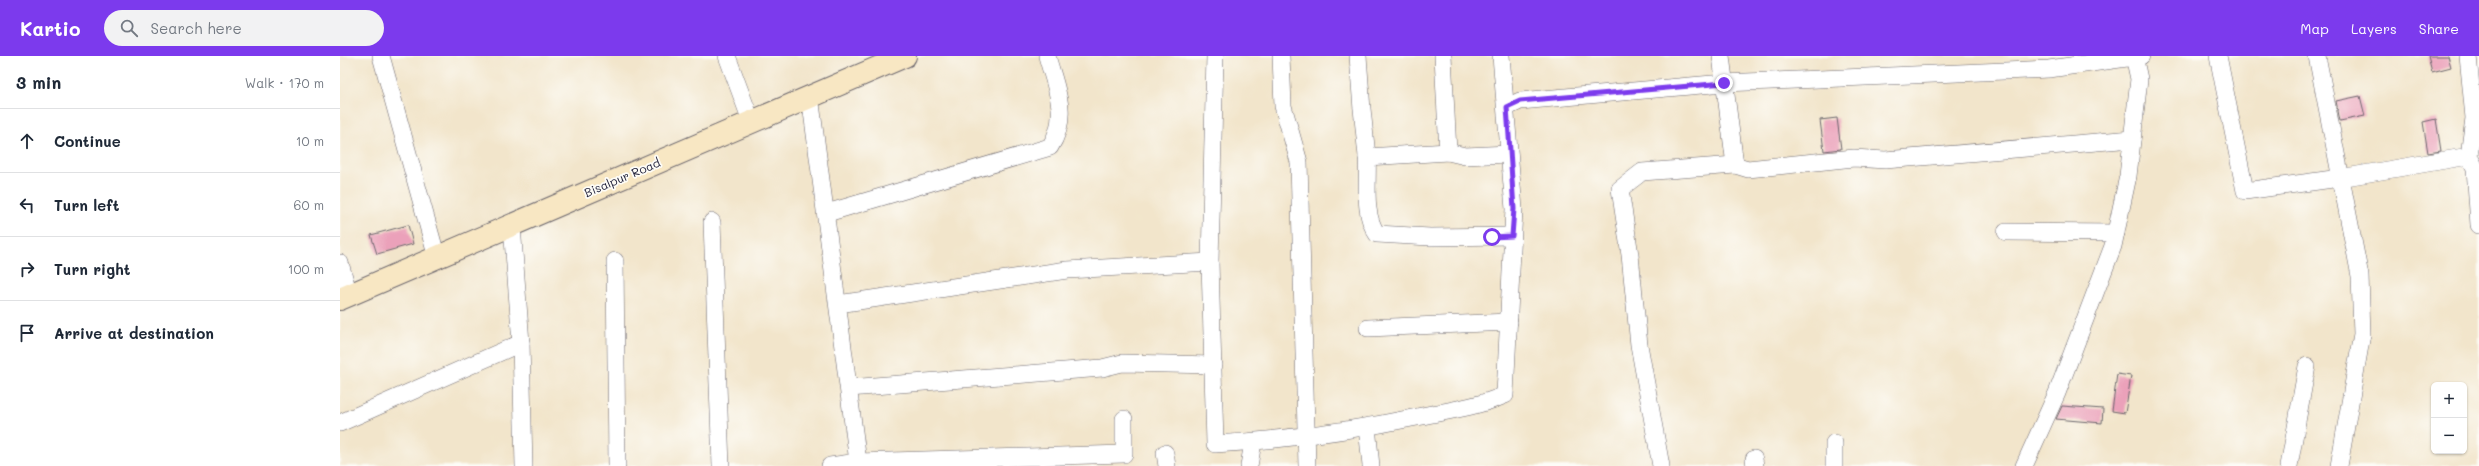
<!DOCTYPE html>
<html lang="en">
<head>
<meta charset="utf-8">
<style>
  body { margin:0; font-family:Mali,sans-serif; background:#f2f2f3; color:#1f2937 }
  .controls { position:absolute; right:12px; bottom:12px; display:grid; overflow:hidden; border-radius:6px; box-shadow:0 1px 3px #0004 }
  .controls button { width:36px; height:36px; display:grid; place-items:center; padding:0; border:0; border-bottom:1px solid #e0e1e3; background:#fff; color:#1f2937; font:20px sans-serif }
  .stop { position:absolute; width:12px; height:12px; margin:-9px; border:3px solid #7c3aed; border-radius:50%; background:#fff }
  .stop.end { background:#7c3aed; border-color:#fff; box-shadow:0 1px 4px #0008 }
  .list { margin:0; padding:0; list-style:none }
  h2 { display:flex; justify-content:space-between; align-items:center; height:52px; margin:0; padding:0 16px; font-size:17px }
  h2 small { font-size:13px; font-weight:400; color:#747a83 }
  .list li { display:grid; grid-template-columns:26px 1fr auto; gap:12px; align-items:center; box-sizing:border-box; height:64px; padding:0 16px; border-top:1px solid #e0e1e3 }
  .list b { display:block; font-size:15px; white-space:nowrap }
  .list em { font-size:13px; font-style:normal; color:#747a83 }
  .icon { flex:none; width:22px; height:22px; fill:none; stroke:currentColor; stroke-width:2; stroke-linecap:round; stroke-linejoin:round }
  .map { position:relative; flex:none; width:2139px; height:410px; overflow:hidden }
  header { display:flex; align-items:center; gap:24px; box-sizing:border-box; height:56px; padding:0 20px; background:#7c3aed; color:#fff }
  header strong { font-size:19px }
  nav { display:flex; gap:22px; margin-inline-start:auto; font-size:14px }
  .search { width:280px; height:36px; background:#f2f2f3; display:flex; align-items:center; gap:10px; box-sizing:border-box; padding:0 14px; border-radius:22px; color:#747a83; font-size:15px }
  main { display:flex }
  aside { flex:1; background:#fff }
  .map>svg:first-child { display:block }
  .building { fill:#eba1ba }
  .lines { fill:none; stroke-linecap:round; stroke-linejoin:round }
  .street-casing { stroke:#6b666d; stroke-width:18 }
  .secondary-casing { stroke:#6b666d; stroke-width:24 }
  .street { stroke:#fff; stroke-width:17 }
  .secondary { stroke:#f8e7c3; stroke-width:22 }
  .route { stroke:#7c3aed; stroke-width:5 }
  .labels { text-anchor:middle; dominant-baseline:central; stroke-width:3.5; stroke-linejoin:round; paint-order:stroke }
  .street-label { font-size:12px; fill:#22223b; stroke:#fdfcf7 }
</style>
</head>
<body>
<header>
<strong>Kartio</strong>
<div class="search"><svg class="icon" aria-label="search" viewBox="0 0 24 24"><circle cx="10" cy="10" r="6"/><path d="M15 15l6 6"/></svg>Search here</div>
<nav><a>Map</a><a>Layers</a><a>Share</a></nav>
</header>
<main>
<aside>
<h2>3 min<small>Walk · 170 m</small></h2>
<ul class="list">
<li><svg class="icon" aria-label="ahead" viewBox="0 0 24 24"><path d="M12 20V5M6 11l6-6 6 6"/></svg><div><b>Continue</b></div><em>10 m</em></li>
<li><svg class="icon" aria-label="left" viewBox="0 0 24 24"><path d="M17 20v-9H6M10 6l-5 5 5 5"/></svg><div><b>Turn left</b></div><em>60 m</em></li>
<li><svg class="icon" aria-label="right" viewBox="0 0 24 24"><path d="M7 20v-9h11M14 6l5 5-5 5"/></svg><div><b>Turn right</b></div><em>100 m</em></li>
<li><svg class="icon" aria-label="arrive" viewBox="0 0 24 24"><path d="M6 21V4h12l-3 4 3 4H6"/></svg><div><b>Arrive at destination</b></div></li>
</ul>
</aside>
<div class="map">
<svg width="2139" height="410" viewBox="0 0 2139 410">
  <rect width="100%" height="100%" fill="#fdfcf7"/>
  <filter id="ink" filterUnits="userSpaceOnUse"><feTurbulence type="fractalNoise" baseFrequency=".025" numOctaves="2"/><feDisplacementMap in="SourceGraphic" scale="8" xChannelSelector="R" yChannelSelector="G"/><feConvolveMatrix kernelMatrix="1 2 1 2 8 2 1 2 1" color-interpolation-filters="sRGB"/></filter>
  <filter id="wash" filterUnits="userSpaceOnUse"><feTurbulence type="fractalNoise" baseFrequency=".012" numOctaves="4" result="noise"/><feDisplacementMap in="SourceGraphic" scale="16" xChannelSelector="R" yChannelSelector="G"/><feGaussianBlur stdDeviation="0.9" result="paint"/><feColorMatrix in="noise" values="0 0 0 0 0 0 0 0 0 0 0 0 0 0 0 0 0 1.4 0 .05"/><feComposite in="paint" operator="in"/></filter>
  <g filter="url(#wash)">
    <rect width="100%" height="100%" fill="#f2e5cb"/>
    <g id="blocks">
      <g class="building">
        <polygon points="2088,0 2108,0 2111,11 2092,16"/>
        <polygon points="2020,40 2025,60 2000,65 1996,45"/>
        <polygon points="1497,62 1501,93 1484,95 1480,64"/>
        <polygon points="2096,63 2101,95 2088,97 2083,66"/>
        <polygon points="68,169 73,188 37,198 31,179"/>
        <polygon points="1777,318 1791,320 1785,357 1772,355"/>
        <polygon points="1722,350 1763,353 1762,367 1716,363"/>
      </g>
    </g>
  </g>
  <g filter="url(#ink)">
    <use href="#blocks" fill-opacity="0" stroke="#6b666d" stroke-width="1"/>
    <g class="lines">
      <g class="street-casing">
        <g id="street">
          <polyline points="41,0 97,202"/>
          <polyline points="387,0 411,65"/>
          <path d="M 875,0 L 870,206 L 875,388 C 943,384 1010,375 1077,361 C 1107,355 1137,351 1165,339 L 1174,153 L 1161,0"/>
          <polyline points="941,0 943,50 959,106 967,410"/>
          <path d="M 1018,0 C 1020,34 1023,67 1027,100 C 1029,125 1022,157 1037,178 L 1090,181 L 1172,180"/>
          <polyline points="1103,0 1108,96"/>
          <polyline points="1381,0 1395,109"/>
          <polyline points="1878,0 1905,135 2000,122 2129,100"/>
          <polyline points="1977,0 2020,220 2022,278 1999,410"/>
          <polyline points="2128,0 2134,62 2129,100 2135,112 2139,169"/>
          <polyline points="470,40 518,406 490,410"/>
          <polyline points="1167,51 1180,45 1384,27 1709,13 1801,0"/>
          <polyline points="1027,101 1108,96 1125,100 1169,98"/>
          <path d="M 487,157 L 710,91 C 730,60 716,33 707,0"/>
          <polyline points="372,166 381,410"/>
          <polyline points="172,170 181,287 184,410"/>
          <polyline points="1666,176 1776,177"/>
          <polyline points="275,205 277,410"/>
          <polyline points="0,207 9,239"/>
          <polyline points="498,248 727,214 870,206"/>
          <polyline points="1028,272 1169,266"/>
          <polyline points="509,332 762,312 782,307 874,309"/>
          <polyline points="0,367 181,287"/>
          <polyline points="1027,371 1031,410"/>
          <polyline points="1494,387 1494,410"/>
          <polyline points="825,397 827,410"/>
          <polyline points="1414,403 1415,410"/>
          <polyline points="518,406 784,398 784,363"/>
          <polyline points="909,410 913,386"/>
          <polyline points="1321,410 1299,289 1290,199 1280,133 1302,116 1395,109 1408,113 1514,102 1545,104 1792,83"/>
          <polyline points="1684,410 1717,337 1773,190 1788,120 1799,23 1794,0"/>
          <polyline points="1949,410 1967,310"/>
        </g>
      </g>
      <g class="secondary-casing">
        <polyline id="secondary" points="0,243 565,0"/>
      </g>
      <use href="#street" class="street"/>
      <use href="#secondary" class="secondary"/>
    </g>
  </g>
  <g class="lines" filter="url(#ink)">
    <polyline class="route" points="1152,181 1172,180 1174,153 1167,51 1180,45 1384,27"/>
  </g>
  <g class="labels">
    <g class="street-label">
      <text transform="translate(282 121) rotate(-23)">Bisalpur Road</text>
    </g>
  </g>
</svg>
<div class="controls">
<button>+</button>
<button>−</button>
</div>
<div class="stop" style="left:1152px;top:181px"></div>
<div class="stop end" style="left:1384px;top:27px"></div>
</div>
</main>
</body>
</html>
